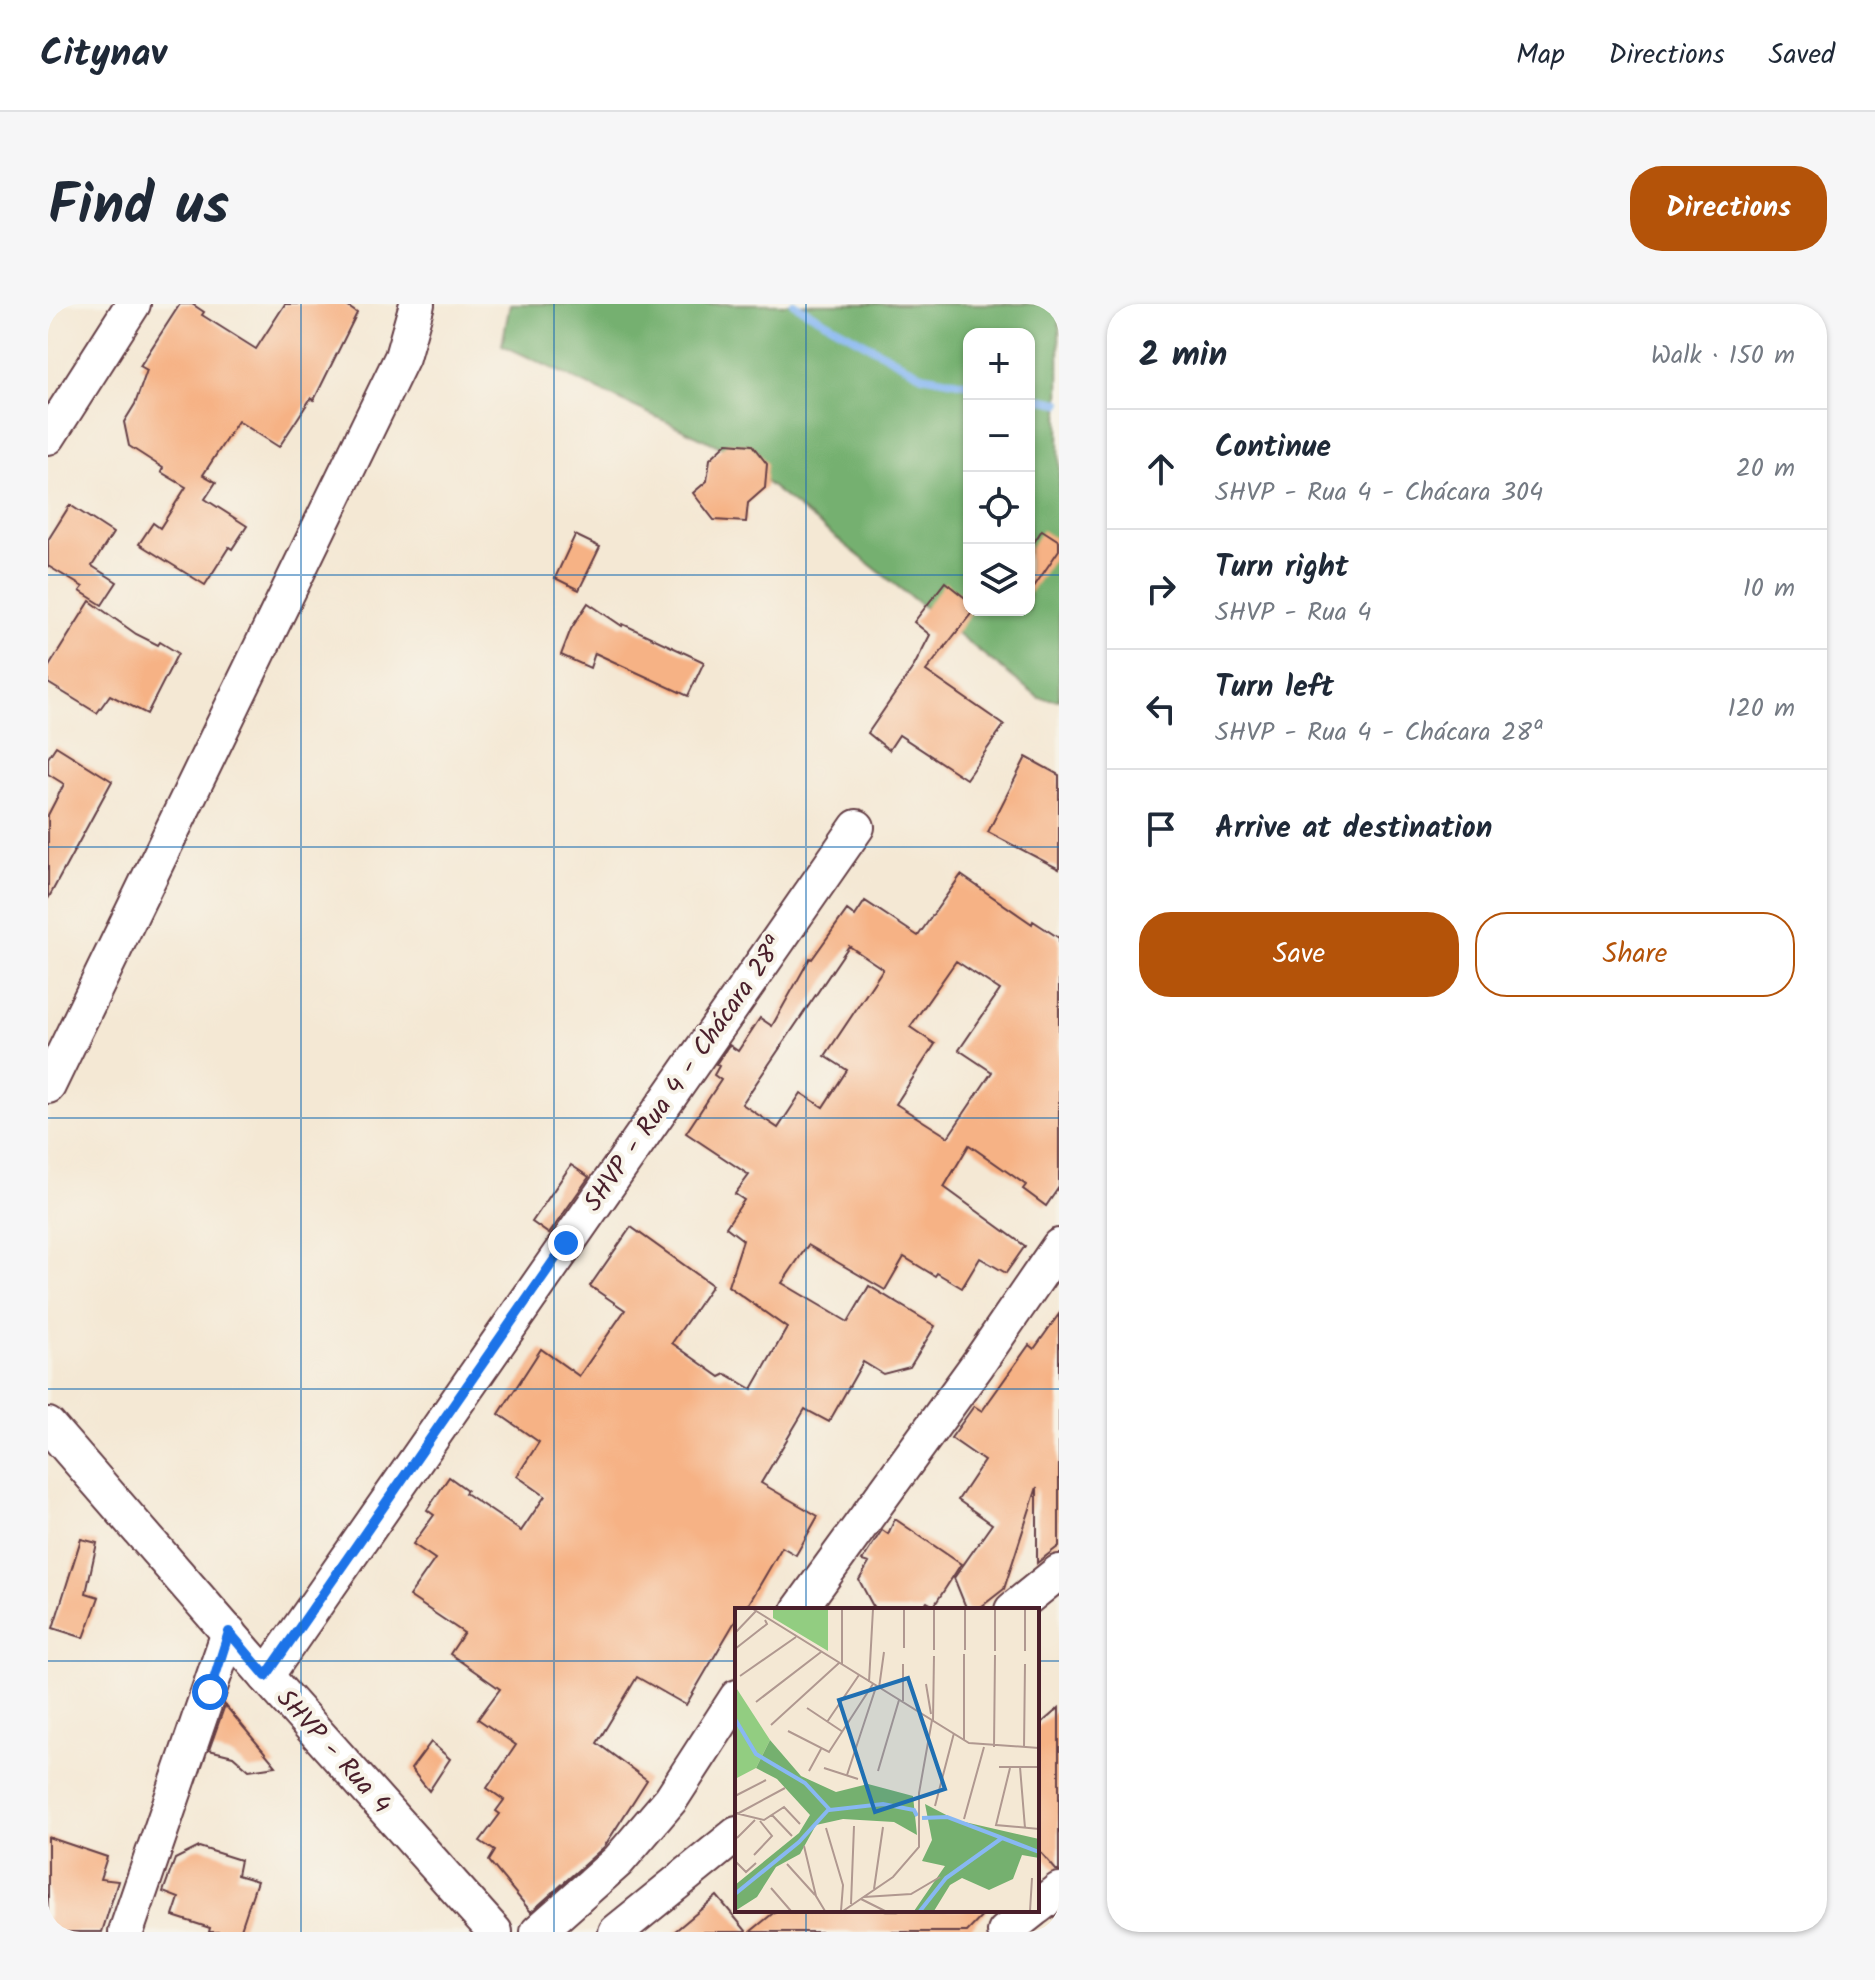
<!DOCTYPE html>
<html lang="en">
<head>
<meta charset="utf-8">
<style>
  body { margin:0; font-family:Kalam,sans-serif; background:#f6f6f7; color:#1f2937 }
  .controls { position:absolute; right:24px; top:24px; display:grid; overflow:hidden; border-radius:16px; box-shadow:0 2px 6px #0004 }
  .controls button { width:72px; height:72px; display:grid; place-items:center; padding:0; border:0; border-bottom:2px solid #e0e1e3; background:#fff; color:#1f2937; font:40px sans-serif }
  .stop { position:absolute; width:24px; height:24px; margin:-18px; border:6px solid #1a73e8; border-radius:50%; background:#fff }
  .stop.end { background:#1a73e8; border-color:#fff; box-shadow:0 2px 8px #0008 }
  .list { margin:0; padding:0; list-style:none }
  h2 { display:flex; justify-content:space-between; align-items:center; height:104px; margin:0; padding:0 32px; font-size:34px }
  h2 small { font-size:26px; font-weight:400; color:#747a83 }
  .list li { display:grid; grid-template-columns:52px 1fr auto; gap:24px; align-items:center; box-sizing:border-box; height:120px; padding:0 32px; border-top:2px solid #e0e1e3 }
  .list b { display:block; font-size:30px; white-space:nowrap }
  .list p { margin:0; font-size:26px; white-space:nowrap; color:#747a83 }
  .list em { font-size:26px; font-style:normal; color:#747a83 }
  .actions { display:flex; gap:16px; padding:24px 32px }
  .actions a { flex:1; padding:18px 0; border:2px solid #b45309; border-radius:32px; text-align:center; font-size:28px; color:#b45309 }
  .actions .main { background:#b45309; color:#fff }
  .icon { flex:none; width:44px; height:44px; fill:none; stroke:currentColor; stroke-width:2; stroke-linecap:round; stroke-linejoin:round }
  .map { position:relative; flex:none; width:1011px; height:1628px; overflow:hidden; border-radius:32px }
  header { display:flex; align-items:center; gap:48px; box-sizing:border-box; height:112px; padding:0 40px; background:#fff; border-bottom:2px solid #e0e1e3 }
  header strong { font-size:38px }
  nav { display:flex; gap:44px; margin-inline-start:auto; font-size:28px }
  .intro { display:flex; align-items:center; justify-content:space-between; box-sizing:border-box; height:192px; padding:0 48px }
  h1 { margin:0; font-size:56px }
  .button { padding:20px 36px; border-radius:32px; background:#b45309; color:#fff; font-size:28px; font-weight:700 }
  main { display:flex; gap:48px; padding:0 48px }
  aside { flex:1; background:#fff; border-radius:32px; box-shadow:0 2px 6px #0004 }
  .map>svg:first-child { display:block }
  .forest { fill:#75b06f; stroke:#60684d; stroke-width:2; fill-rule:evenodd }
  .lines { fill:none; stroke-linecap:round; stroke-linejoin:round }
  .stream { stroke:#88b8f3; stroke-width:8 }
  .building { fill:#f6b285; fill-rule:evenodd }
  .minor-casing { stroke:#643d44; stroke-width:38 }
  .minor { stroke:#fff; stroke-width:34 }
  .route { stroke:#1a73e8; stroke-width:10 }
  .grid { fill:none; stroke:#1f6fb2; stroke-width:2; stroke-opacity:0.55 }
  .labels { text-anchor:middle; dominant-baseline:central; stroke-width:8; stroke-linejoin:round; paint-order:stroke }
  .street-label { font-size:26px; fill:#4a1f2b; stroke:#f7f3e8 }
  .inset-river { fill:none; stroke:#88b8f3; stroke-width:4 }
  .inset-road { fill:none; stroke:#b09890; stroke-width:2 }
  .view { fill:#1f6fb2; fill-opacity:0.15; stroke:#1f6fb2; stroke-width:4 }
  .inset-edge { fill:none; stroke:#4a1f2b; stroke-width:4 }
</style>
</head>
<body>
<header>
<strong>Citynav</strong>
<nav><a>Map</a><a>Directions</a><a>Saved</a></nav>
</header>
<div class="intro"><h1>Find us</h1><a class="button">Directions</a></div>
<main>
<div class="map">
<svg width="1011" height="1628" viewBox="0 0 1011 1628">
  <rect width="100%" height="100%" fill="#f7f3e8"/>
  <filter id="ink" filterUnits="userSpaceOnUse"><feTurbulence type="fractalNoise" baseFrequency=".0125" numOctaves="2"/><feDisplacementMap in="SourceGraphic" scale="16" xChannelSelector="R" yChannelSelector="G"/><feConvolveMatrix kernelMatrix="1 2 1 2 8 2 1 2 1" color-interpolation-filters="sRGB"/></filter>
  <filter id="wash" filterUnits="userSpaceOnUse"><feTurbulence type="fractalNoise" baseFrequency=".006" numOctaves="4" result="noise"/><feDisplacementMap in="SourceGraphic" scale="32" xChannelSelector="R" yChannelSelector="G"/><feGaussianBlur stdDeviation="1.8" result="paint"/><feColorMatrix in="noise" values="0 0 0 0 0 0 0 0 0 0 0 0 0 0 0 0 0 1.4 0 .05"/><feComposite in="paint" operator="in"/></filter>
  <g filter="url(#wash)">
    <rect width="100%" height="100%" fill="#f4e8d4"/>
    <path class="forest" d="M 462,0 L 1011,0 L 1011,396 L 991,394 L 673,143 L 454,41 ZM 921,30 L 981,30 L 981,306 L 921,306 Z"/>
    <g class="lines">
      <g class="stream">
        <polyline points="746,0 874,71 921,80"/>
        <polyline points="981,93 1011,99"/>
      </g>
    </g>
    <g id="blocks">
      <g class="building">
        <polygon points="132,0 144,0 156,8 154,11 208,45 237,0 296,0 309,9 266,96 263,94 231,143 190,117 155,171 168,178 157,195 199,222 184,245 181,243 157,281 91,240 105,219 112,224 138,183 113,168 115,164 81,142 76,118 87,100 99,66 92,62"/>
        <polygon points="679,139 704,141 719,160 717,184 700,199 698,218 666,216 645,189 659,177 662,155"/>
        <polygon points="22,201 65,229 44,262 69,278 54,301 32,287 35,283 0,262 0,236"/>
        <polygon points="994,226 1011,237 1011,246 981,290 981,246"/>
        <polygon points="527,231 552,243 531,286 507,274"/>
        <polygon points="897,278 921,297 921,306 926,306 878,367 956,421 918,475 851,431 841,446 820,429 866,362 882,331 866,318"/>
        <polygon points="42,297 88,330 110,341 112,338 130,349 99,410 62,391 49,409 0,379 0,364"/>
        <polygon points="540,299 574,322 575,320 656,358 640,392 547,349 542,364 513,351 523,325"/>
        <polygon points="8,442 64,477 0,595 0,511 16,480 0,470 0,454"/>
        <polygon points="978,453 1011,471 1011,565 940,528"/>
        <path d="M 913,571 L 984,620 L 985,617 L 1011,634 L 1011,883 L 998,902 L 975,885 L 978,881 L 921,841 L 896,883 L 977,942 L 958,969 L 932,954 L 914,984 L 889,969 L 887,972 L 856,953 L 837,986 L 760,941 L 734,979 L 800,1018 L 821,982 L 887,1022 L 862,1063 L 835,1070 L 815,1058 L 781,1118 L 757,1105 L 713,1179 L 770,1212 L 748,1251 L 734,1243 L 699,1303 L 689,1306 L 689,1314 L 638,1401 L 589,1373 L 549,1439 L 599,1476 L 556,1543 L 483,1608 L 441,1557 L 447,1547 L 432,1537 L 452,1510 L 448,1507 L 456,1496 L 439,1484 L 468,1441 L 430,1415 L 452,1385 L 402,1350 L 416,1329 L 361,1292 L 387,1255 L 365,1240 L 386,1211 L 379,1206 L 401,1173 L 419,1186 L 417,1189 L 473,1227 L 497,1192 L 469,1172 L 491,1138 L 451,1110 L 493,1045 L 531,1072 L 577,1006 L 542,982 L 583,923 L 664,981 L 624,1039 L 672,1073 L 678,1070 L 704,1085 L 739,1024 L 680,982 L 695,936 L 678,923 L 696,896 L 687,890 L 701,871 L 638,829 L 673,776 L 666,771 L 671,762 L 668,760 L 681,741 L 690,747 L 712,714 L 724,722 L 762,654 L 764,655 L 799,606 L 807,612 L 817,597 L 870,632 ZM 801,642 L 835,665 L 777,752 L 799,766 L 775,803 L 753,789 L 730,824 L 694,800 ZM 908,657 L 952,686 L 911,746 L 944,768 L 900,833 L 848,800 L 887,740 L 862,723 Z"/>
        <polygon points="523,861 541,873 501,930 484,918"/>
        <polygon points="1011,1010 1011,1242 989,1259 989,1183 956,1285 929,1306 919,1306 906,1274 944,1220 910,1196 936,1157 903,1134 926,1102 934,1107 981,1041 986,1045"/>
        <polygon points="847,1215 913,1260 886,1302 879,1298 873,1306 827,1306 811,1276 821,1259 814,1257 834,1226 840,1230"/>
        <polygon points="33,1235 49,1239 38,1289 51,1293 36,1334 5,1324"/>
        <polygon points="177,1401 228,1462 201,1466 185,1452 161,1446"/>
        <polygon points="1011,1404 1011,1566 1008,1566 989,1544 989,1423"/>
        <polygon points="383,1438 402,1455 381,1487 363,1465"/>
        <polygon points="0,1533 59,1553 52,1575 70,1577 54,1628 0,1628"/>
        <polygon points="151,1543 192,1556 189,1571 209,1577 192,1628 161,1628 162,1624 125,1612 131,1594 115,1588 127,1555"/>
        <polygon points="669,1592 699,1628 626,1628"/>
        <polygon points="729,1606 940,1606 919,1628 702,1628"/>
      </g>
    </g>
  </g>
  <g filter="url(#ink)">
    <use href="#blocks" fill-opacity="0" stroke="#643d44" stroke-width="2"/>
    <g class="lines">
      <g class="minor-casing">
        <g id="minor">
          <polyline points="0,133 85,0"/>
          <polyline points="0,782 354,53 369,0"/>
          <polyline points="0,1121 218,1372 447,1628"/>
          <polyline points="751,1306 930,1060 1011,942"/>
          <polyline points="964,1306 1011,1268"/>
          <polyline points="218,1372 809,523"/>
          <polyline points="989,1603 1011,1586"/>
          <polyline points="78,1628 181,1328"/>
          <polyline points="490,1628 570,1557 623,1495 689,1393"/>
          <polyline points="568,1628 689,1530"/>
          <polyline points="957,1628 985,1606"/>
        </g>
      </g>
      <use href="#minor" class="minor"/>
    </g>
  </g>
  <g class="lines" filter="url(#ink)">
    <polyline class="route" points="162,1388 181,1328 218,1372 518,939"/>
  </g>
  <path class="grid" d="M 253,0 L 253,1628M 506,0 L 506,1628M 758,0 L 758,1306M 0,271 L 921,271M 981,271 L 1011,271M 0,543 L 1011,543M 0,814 L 1011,814M 0,1085 L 1011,1085M 0,1357 L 689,1357M 989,1357 L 1011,1357M 758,1606 L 758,1628"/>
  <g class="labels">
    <g class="street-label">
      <text transform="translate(637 770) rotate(-55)">SHVP - Rua 4 - Chácara 28ª</text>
      <text transform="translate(285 1448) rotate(48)">SHVP - Rua 4</text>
    </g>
  </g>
  <g transform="translate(687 1304)">
    <rect width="304" height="304" fill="#f4e8d4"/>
    <path d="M 38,1 L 93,1 L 93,43 L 38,10 ZM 0,78 L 35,132 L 21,160 L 0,171 Z" fill="#92cd81"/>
    <path d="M 35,132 L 66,168 L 101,184 L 133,176 L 178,188 L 182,227 L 159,214 L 108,211 L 81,217 L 65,246 L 41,259 L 22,289 L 0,303 L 0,277 L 64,225 L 75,207 L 42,171 L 21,160 ZM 190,196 L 221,212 L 304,231 L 304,250 L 287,247 L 278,271 L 254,282 L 227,270 L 215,277 L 199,303 L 179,303 L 210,258 L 187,253 L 197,232 Z" fill="#75b06f"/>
    <path class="inset-river" d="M 0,111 L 21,146 L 70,175 L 95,202 L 148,196 L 179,202 L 182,208M 187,210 L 212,209 L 304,244M 0,286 L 64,234 L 94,201M 185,303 L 211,270 L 267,230"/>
    <path class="inset-road" d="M 18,1 L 234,135 L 304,140M 169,1 L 169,40M 199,1 L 199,42M 0,25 L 21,3M 0,41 L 32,16 L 30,12M 230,42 L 230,1M 260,43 L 260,1M 290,43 L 290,1M 229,46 L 229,132M 107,56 L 107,1M 5,68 L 61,29M 134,74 L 138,1M 191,76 L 196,106M 144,80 L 149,44M 168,93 L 168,56M 21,94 L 86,44M 72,100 L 108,124M 198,112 L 199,48M 92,114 L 124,67M 36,117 L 104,55M 53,123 L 94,144 L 138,76M 259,139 L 260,47M 289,140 L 290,56M 264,159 L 304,159M 285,159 L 290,220M 89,160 L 123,171M 275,160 L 261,217 L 304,221M 74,163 L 86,141M 143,163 L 164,92M 112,167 L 141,79M 0,188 L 31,172M 200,198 L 219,125M 0,205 L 29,212 L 49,199 L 65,216M 2,206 L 50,180M 37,207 L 57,228M 229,211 L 249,139M 91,220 L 108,277 L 106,303M 2,230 L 20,212M 69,238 L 81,288 L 90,303M 19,247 L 37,228 L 25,213M 0,253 L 11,264 L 21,255M 52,256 L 80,287M 36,280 L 56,303M 139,281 L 148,219M 129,289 L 176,286 L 205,269M 126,291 L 150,303M 116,296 L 119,218M 108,303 L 158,269 L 184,239 L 184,185 L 197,112M 295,303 L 297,270"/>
    <path class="view" d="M 173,70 L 210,181 L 140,204 L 104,92 Z"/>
    <rect width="304" height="304" class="inset-edge"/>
  </g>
</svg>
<div class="controls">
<button>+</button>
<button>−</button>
<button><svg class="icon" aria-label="locate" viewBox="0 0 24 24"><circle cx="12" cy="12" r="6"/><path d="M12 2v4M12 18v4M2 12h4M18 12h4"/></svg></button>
<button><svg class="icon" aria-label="layers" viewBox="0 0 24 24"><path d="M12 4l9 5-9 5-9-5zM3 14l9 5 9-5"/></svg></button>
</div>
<div class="stop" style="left:162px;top:1388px"></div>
<div class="stop end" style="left:518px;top:939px"></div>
</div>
<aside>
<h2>2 min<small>Walk · 150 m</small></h2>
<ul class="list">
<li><svg class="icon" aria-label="ahead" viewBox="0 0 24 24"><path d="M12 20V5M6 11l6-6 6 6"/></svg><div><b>Continue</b><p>SHVP - Rua 4 - Chácara 304</p></div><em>20 m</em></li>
<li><svg class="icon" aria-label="right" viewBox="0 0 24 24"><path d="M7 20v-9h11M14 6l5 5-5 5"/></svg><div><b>Turn right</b><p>SHVP - Rua 4</p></div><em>10 m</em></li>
<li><svg class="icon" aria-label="left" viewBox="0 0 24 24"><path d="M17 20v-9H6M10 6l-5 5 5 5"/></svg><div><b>Turn left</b><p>SHVP - Rua 4 - Chácara 28ª</p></div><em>120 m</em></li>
<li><svg class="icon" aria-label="arrive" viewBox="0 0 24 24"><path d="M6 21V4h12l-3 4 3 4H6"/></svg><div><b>Arrive at destination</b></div></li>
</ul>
<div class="actions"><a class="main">Save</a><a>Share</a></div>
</aside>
</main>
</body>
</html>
